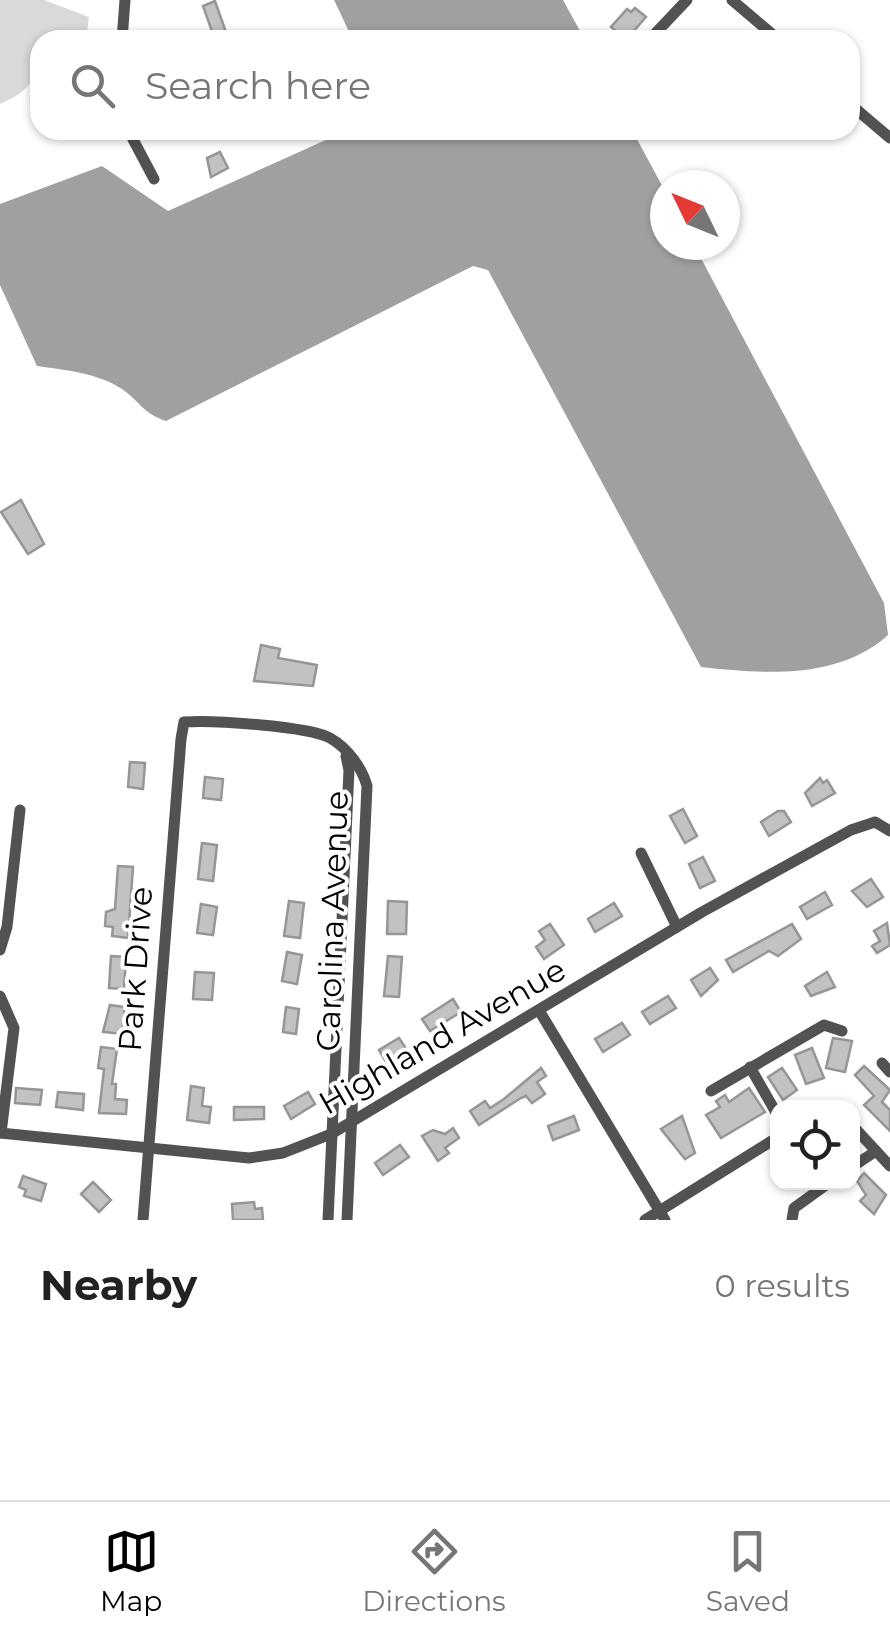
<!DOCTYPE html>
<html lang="en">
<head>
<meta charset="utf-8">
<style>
  body { margin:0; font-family:Montserrat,sans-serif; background:#f6f6f6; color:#222 }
  .controls { position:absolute; right:30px; bottom:30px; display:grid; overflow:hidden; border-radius:20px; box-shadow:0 2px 8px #0004 }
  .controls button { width:90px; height:90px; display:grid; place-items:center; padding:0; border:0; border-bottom:2px solid #e0e0e0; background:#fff; color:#222; font:50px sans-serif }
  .compass { position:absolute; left:650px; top:170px; width:90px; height:90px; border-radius:50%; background:#fff; box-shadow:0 2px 8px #0004; rotate:313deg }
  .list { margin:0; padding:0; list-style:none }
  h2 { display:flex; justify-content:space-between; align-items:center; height:130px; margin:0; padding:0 40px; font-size:42px }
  h2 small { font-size:32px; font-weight:400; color:#767676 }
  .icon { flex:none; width:55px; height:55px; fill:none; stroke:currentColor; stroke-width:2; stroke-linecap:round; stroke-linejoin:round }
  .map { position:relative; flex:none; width:890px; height:1220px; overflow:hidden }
  .search { position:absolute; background:#fff; box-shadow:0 2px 8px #0004; left:30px; right:30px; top:30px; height:110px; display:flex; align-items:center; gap:25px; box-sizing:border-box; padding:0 35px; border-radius:30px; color:#767676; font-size:38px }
  .sheet { height:280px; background:#fff }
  nav { display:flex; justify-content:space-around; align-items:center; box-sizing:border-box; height:140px; border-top:2px solid #e0e0e0; background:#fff; font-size:28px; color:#767676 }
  nav a { display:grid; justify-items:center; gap:5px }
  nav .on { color:#000 }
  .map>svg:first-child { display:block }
  .green { fill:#d9d9d9 }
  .water { fill:#a0a0a0 }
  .building { fill:#c2c2c2; stroke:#969696; stroke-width:2.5 }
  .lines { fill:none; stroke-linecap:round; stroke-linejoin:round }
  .minor { stroke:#525252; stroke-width:11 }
  .labels { text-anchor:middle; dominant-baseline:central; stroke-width:8; stroke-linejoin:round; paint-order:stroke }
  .street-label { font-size:32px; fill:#000; stroke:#fff }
</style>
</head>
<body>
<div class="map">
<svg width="890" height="1220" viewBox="0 0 890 1220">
  <rect width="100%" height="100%" fill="#fff"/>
  <path class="green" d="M 0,0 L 44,0 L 89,17 L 86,40 L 40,40 C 40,75 33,90 0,104 Z"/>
  <g class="water">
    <polygon points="334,0 563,0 585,40 353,40"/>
    <path d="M 348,130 L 632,130 L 665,191 L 665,245 L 694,245 L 884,603 L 888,635 C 838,680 764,674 701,667 L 488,270 L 473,266 L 166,421 C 144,414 139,401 122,389 C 98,373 65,370 37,366 L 0,285 L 0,204 L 102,166 L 168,211 Z"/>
  </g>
  <g class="building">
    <polygon points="215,1 228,38 222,40 215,40 203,6"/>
    <polygon points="635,8 646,17 626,40 611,27 627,9 631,12"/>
    <polygon points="220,152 228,168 211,177 207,158"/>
    <polygon points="21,500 44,544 28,554 1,512"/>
    <polygon points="261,645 280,649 278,658 317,665 313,686 254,681"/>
    <polygon points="130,762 145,763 143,789 128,787"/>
    <polygon points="205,777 223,779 221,800 203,798"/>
    <polygon points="820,778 823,783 827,780 835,793 812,806 805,793"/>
    <polygon points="683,809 697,836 685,843 670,816"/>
    <polygon points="778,811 784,811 791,822 769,836 761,822"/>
    <polygon points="202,843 217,845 213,881 198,879"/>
    <polygon points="703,857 715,881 700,888 689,864"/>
    <polygon points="118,866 133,867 128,938 112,936 113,927 105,926 106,912 115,909"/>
    <polygon points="871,879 883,897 867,907 852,891"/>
    <polygon points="825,892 832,905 807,919 800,907"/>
    <polygon points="289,901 304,903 300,938 284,936"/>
    <polygon points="388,901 407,902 406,934 387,934"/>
    <polygon points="614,903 622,916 595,932 588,919"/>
    <polygon points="201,904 217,907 213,935 197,933"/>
    <polygon points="887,923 890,945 877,953 872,946 880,941 874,931"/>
    <polygon points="550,924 564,945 544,959 536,947 545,940 539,931"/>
    <polygon points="792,924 801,939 778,956 769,951 733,972 726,960"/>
    <polygon points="287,952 302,955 297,984 282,981"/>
    <polygon points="111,956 126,957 124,989 109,988"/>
    <polygon points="388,956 402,957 399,997 384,996"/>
    <polygon points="710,968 718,980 701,996 691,980"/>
    <polygon points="195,972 214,973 212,1000 193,999"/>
    <polygon points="827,972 835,987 811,996 805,986"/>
    <polygon points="668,996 676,1008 650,1024 642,1012"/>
    <polygon points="453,999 461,1012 430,1031 422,1019"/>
    <polygon points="110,1005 125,1007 122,1034 103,1032"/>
    <polygon points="286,1007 299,1009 296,1034 283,1032"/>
    <polygon points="622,1023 630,1035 603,1052 595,1039"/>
    <polygon points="399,1038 407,1050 386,1062 379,1050"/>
    <polygon points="833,1038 852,1041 845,1072 826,1068"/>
    <polygon points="101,1047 117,1049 112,1084 116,1084 115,1099 127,1100 126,1114 99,1113 104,1069 98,1068"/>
    <polygon points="812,1048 824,1078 806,1084 795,1055"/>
    <polygon points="864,1066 890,1090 882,1102 890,1110 890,1131 864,1105 874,1096 855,1075"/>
    <polygon points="541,1068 546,1076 537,1082 545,1094 532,1103 526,1096 521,1098 479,1125 470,1111 485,1101 490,1108 504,1099"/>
    <polygon points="782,1068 797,1090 783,1100 768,1077"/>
    <polygon points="191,1086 204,1088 202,1106 211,1107 209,1123 187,1120"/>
    <polygon points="16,1088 42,1090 40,1105 15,1103"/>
    <polygon points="749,1088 765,1112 721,1138 706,1115 720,1107 716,1101 725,1095 729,1102"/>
    <polygon points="58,1092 84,1094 83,1110 56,1107"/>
    <polygon points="308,1092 315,1104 291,1119 284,1106"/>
    <polygon points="234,1107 264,1107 264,1119 234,1120"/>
    <polygon points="574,1116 579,1130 553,1140 548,1126"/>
    <polygon points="682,1116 695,1153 685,1159 661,1129"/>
    <polygon points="453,1128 459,1138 445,1148 449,1153 438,1161 422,1136 433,1130 445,1134"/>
    <polygon points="400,1145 409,1157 383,1175 375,1163"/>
    <polygon points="864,1173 886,1195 874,1214 860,1201 866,1195 857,1181"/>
    <polygon points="23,1176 46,1184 41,1201 24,1196 26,1190 19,1187"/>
    <polygon points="93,1182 111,1200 99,1212 81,1194"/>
    <polygon points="254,1202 255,1209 262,1208 263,1220 233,1220 232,1204"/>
  </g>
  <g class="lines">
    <g class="minor">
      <polyline points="732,0 779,40"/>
      <polyline points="122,40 125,0"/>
      <polyline points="649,40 687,0"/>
      <polyline points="850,104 890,138"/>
      <polyline points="128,130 154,179"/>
      <polyline points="641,853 677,927"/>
      <polyline points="0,950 7,927 20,810"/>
      <polyline points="0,996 14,1028 1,1133"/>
      <polyline points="540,1012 665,1220"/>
      <polyline points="882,1063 890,1072"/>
      <polyline points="750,1067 778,1116"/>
      <polyline points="711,1091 824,1025 842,1031"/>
      <polyline points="852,1125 890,1166"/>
      <polyline points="0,1133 249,1158 283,1153 331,1134 702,912 851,830 875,822 890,831"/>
      <polyline points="852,1167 876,1151"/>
      <path d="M 143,1220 L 181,739 L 184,722 C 211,720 308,726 330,738 C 348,748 362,768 367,786 L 347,1220"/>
      <polyline points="328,1220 349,770 346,756"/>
      <polyline points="645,1220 778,1137"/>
      <polyline points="792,1220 794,1208 830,1182"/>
    </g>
  </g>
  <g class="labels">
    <g class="street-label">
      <text transform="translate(332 921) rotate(-88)">Carolina Avenue</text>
      <text transform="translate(135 969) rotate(-86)">Park Drive</text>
      <text transform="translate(442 1036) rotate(-30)">Highland Avenue</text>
    </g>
  </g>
</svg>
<div class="controls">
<button><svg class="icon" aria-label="locate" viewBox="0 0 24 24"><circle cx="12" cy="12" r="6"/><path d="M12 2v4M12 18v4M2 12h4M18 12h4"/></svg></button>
</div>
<svg class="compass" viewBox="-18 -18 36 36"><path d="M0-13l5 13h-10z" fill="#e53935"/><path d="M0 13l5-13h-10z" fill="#767676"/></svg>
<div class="search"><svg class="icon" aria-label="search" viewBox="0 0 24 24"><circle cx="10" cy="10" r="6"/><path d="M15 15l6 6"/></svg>Search here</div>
</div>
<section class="sheet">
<h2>Nearby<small>0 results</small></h2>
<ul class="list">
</ul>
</section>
<nav>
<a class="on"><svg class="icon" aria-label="map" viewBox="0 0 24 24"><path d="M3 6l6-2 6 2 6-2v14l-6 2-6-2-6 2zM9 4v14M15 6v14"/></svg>Map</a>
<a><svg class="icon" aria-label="directions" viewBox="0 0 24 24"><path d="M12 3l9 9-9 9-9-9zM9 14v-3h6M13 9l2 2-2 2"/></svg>Directions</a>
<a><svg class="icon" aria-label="saved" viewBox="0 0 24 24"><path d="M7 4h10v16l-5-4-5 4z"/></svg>Saved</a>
</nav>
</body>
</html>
